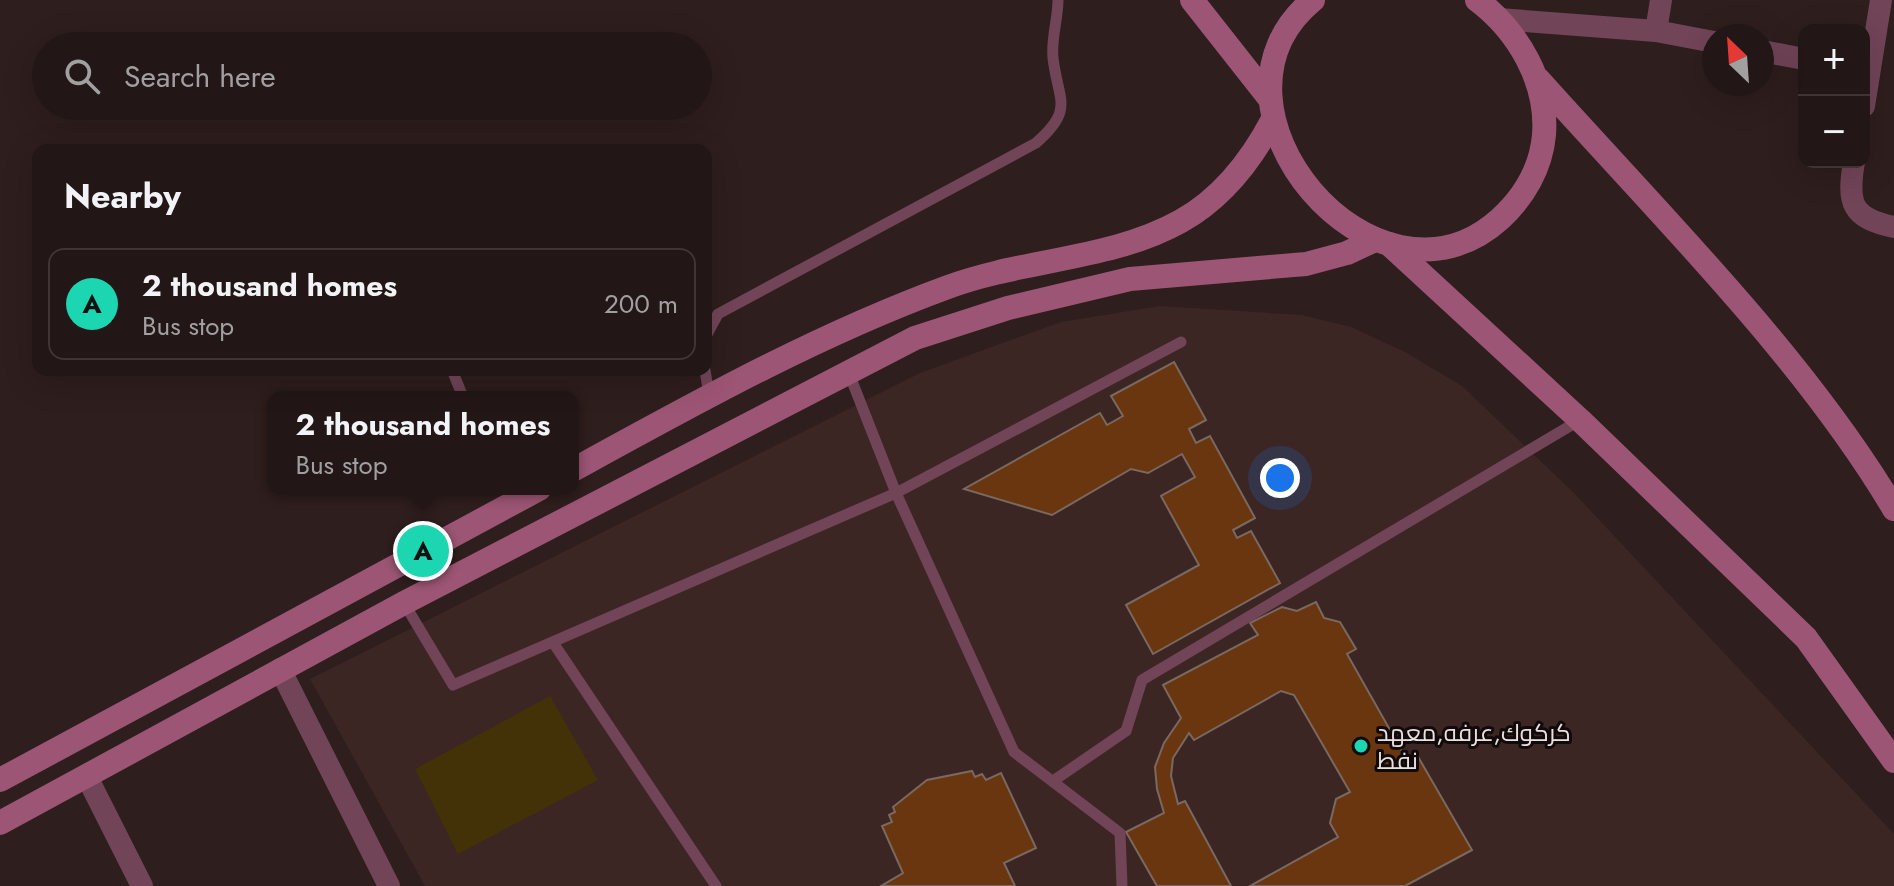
<!DOCTYPE html>
<html lang="en">
<head>
<meta charset="utf-8">
<style>
  body { margin:0; font-family:Jost,Cairo,sans-serif; background:#2e2323; color:#f1f3f6 }
  .controls { position:absolute; right:24px; top:24px; display:grid; overflow:hidden; border-radius:16px; box-shadow:0 8px 32px #0002 }
  .controls button { width:72px; height:72px; display:grid; place-items:center; padding:0; border:0; border-bottom:2px solid #3f3535; background:#221616; color:#f1f3f6; font:40px sans-serif }
  .compass { position:absolute; left:1702px; top:24px; width:72px; height:72px; border-radius:50%; background:#221616; box-shadow:0 8px 32px #0002; rotate:335deg }
  .you { position:absolute; left:1280px; top:478px; width:28px; height:28px; margin:-20px; border:6px solid #fff; border-radius:50%; background:#1a73e8; box-shadow:0 0 0 12px #1a73e833 }
  .badge { display:grid; place-items:center; width:52px; height:52px; border-radius:50%; background:#1cd5b1; color:#111; font-size:26px; font-weight:700 }
  .pin { position:absolute; translate:-50% -50%; border:4px solid #fff; box-shadow:0 2px 8px #0006 }
  .popup { position:absolute; left:267px; top:391px; width:312px; height:104px; box-sizing:border-box; display:grid; place-content:center; border-radius:16px; background:#221616; filter:drop-shadow(0 2px 6px #0005); font-size:26px; white-space:nowrap; color:#a29fa1 }
  .popup b { font-size:30px; color:#f1f3f6 }
  .popup::after { content:''; position:absolute; left:50%; top:100%; margin-left:-16px; border:16px solid transparent; border-top-color:#221616 }
  .list { margin:0; padding:0; list-style:none }
  h2 { display:flex; justify-content:space-between; align-items:center; height:104px; margin:0; padding:0 32px; font-size:34px }
  h2 small { font-size:26px; font-weight:400; color:#a29fa1 }
  .list li { display:grid; grid-template-columns:52px 1fr auto; gap:24px; align-items:center; box-sizing:border-box; height:112px; margin:0 16px 16px; padding:0 16px; border:2px solid #3f3535; border-radius:16px }
  .list b { display:block; font-size:30px; white-space:nowrap }
  .list p { margin:0; font-size:26px; white-space:nowrap; color:#a29fa1 }
  .list em { font-size:26px; font-style:normal; color:#a29fa1 }
  .icon { flex:none; width:44px; height:44px; fill:none; stroke:currentColor; stroke-width:2; stroke-linecap:round; stroke-linejoin:round }
  .map { position:relative; flex:none; width:1894px; height:886px; overflow:hidden }
  .search { position:absolute; background:#221616; box-shadow:0 8px 32px #0002; left:32px; top:32px; width:680px; height:88px; display:flex; align-items:center; gap:20px; box-sizing:border-box; padding:0 28px; border-radius:44px; color:#a29fa1; font-size:30px }
  .panel { position:absolute; background:#221616; box-shadow:0 8px 32px #0002; left:32px; top:144px; width:680px; height:232px; border-radius:16px }
  .map>svg:first-child { display:block }
  .built { fill:#3c2624 }
  .green { fill:#433108 }
  .building { fill:#69360f; stroke:#796960; stroke-width:2 }
  .lines { fill:none; stroke-linecap:round; stroke-linejoin:round }
  .lane { stroke:#714457; stroke-width:11 }
  .street { stroke:#714457; stroke-width:22 }
  .secondary { stroke:#9c5574; stroke-width:24 }
  .poi-dot { fill:#1cd5b1; stroke:#110a0a; stroke-width:3 }
  .labels { text-anchor:middle; dominant-baseline:central; stroke-width:6; stroke-linejoin:round; paint-order:stroke }
  .poi-label { font-size:24px; fill:#ebe0df; stroke:#110a0a; text-anchor:start }
</style>
</head>
<body>
<div class="map">
<svg width="1894" height="886" viewBox="0 0 1894 886">
  <rect width="100%" height="100%" fill="#2e1e1d"/>
  <polygon class="built" points="1160,306 1302,315 1351,327 1405,352 1462,386 1573,492 1894,834 1894,886 425,886 310,679 920,373 1061,322"/>
  <polygon class="green" points="550,696 598,780 458,854 415,769"/>
  <g class="building">
    <polygon points="1174,362 1206,420 1189,429 1196,443 1210,436 1255,518 1233,530 1237,538 1251,531 1280,583 1153,654 1126,605 1199,565 1161,496 1195,477 1182,454 1148,473 1131,469 1052,515 964,489 1100,413 1107,425 1123,416 1111,396"/>
    <polygon points="1316,602 1324,618 1340,622 1356,649 1347,654 1407,760 1417,755 1472,850 1405,886 1250,886 1338,837 1330,823 1336,799 1350,792 1294,695 1281,691 1194,740 1189,733 1173,758 1171,776 1178,804 1185,801 1231,886 1157,886 1126,832 1164,813 1157,789 1155,767 1164,743 1181,718 1163,685 1258,635 1250,623 1282,607 1297,611"/>
    <polygon points="972,771 975,777 982,774 986,780 1001,773 1036,848 1004,863 1015,886 881,886 903,873 882,826 892,822 889,815 895,812 893,807 927,780"/>
  </g>
  <g class="lines">
    <g class="lane">
      <path d="M 706,336 L 718,314 L 1036,143 C 1075,109 1058,101 1053,58 C 1051,38 1058,19 1058,0"/>
      <polyline points="452,370 463,397"/>
      <polyline points="705,370 709,395"/>
      <polyline points="848,371 896,493 1014,752 1120,833 1122,886"/>
      <polyline points="404,603 453,685 896,493 1181,342"/>
      <polyline points="554,644 716,886"/>
      <polyline points="1053,781 1126,731 1142,680 1580,420"/>
    </g>
    <g class="street">
      <polyline points="1499,19 1656,31 1661,0"/>
      <polyline points="1656,31 1714,42"/>
      <polyline points="1762,51 1804,59"/>
      <polyline points="1864,106 1881,0"/>
      <path d="M 1854,162 C 1847,203 1851,218 1894,227"/>
      <polyline points="280,669 389,886"/>
      <polyline points="87,777 142,886"/>
    </g>
    <g class="secondary">
      <polyline points="1192,0 1270,99"/>
      <path d="M 1313,0 C 1184,106 1376,331 1500,219 C 1524,197 1541,168 1544,135 C 1548,82 1518,31 1477,0"/>
      <path d="M 1539,80 C 1658,213 1803,356 1894,509"/>
      <polyline points="1389,244 1580,420 1806,638 1894,761"/>
      <path d="M 573,470 C 695,403 817,335 948,287 C 1023,259 1112,260 1181,221 C 1222,198 1251,161 1273,119"/>
      <polyline points="0,780 539,489"/>
      <polyline points="0,823 404,603 915,338 1008,308 1130,279 1306,264 1347,253 1375,240"/>
    </g>
  </g>
  <circle class="poi-dot" cx="1361" cy="746" r="8"/>
  <g class="labels">
    <g class="poi-label">
      <text x="1377" y="732">كركوك,عرفه,معهد<tspan x="1377" dy="28">نفط</tspan></text>
    </g>
  </g>
</svg>
<div class="controls">
<button>+</button>
<button>−</button>
</div>
<svg class="compass" viewBox="-18 -18 36 36"><path d="M0-13l5 13h-10z" fill="#e53935"/><path d="M0 13l5-13h-10z" fill="#a29fa1"/></svg>
<div class="you"></div>
<div class="pin badge" style="left:423px;top:551px">A</div>
<div class="popup"><b>2 thousand homes</b>Bus stop</div>
<div class="search"><svg class="icon" aria-label="search" viewBox="0 0 24 24"><circle cx="10" cy="10" r="6"/><path d="M15 15l6 6"/></svg>Search here</div>
<section class="panel">
<h2>Nearby<small></small></h2>
<ul class="list">
<li><span class="badge">A</span><div><b>2 thousand homes</b><p>Bus stop</p></div><em>200 m</em></li>
</ul>
</section>
</div>
</body>
</html>
